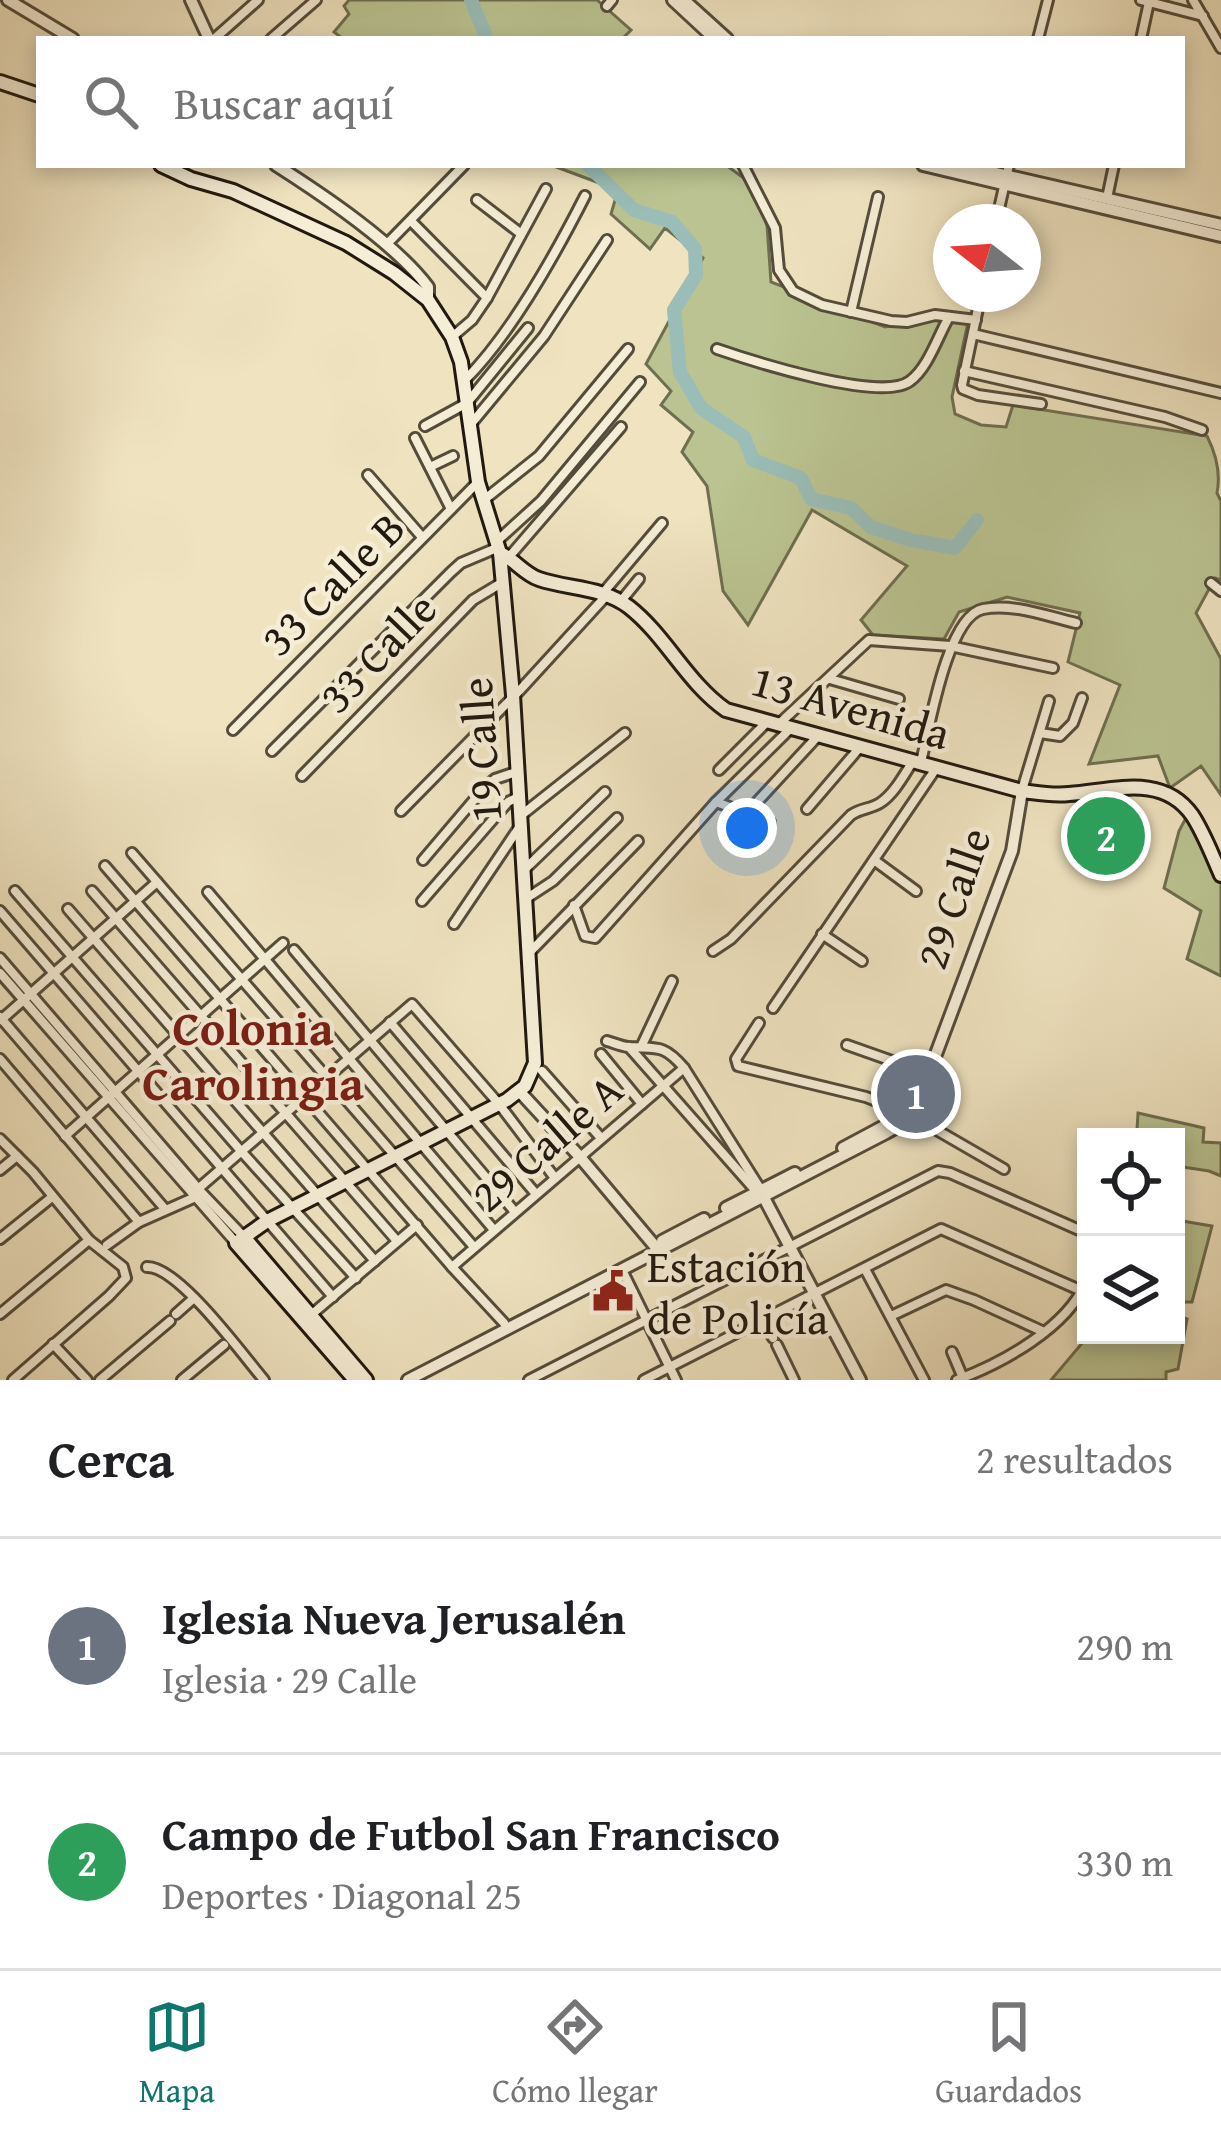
<!DOCTYPE html>
<html lang="es">
<head>
<meta charset="utf-8">
<style>
  body { margin:0; font-family:"Gentium Book Plus",serif; background:#f2f2f2; color:#202124 }
  .controls { position:absolute; right:36px; bottom:36px; display:grid; overflow:hidden; border-radius:0px; box-shadow:0 6px 18px #0003 }
  .controls button { width:108px; height:108px; display:grid; place-items:center; padding:0; border:0; border-bottom:3px solid #e0e0e0; background:#fff; color:#202124; font:60px sans-serif }
  .compass { position:absolute; left:933px; top:204px; width:108px; height:108px; border-radius:50%; background:#fff; box-shadow:0 6px 18px #0003; rotate:287deg }
  .you { position:absolute; left:747px; top:828px; width:42px; height:42px; margin:-30px; border:9px solid #fff; border-radius:50%; background:#1a73e8; box-shadow:0 0 0 18px #1a73e833 }
  .badge { display:grid; place-items:center; width:78px; height:78px; border-radius:50%; background:#0f766e; color:#fff; font-size:39px; font-weight:700 }
  .pin { position:absolute; translate:-50% -50%; border:6px solid #fff; box-shadow:0 3px 12px #0006 }
  .list { margin:0; padding:0; list-style:none }
  h2 { display:flex; justify-content:space-between; align-items:center; height:156px; margin:0; padding:0 48px; font-size:51px }
  h2 small { font-size:39px; font-weight:400; color:#757577 }
  .list li { display:grid; grid-template-columns:78px 1fr auto; gap:36px; align-items:center; box-sizing:border-box; height:216px; padding:0 48px; border-top:3px solid #e0e0e0 }
  .list b { display:block; font-size:45px; white-space:nowrap }
  .list p { margin:0; font-size:39px; white-space:nowrap; color:#757577 }
  .list em { font-size:39px; font-style:normal; color:#757577 }
  .icon { flex:none; width:66px; height:66px; fill:none; stroke:currentColor; stroke-width:2; stroke-linecap:round; stroke-linejoin:round }
  .map { position:relative; flex:none; width:1221px; height:1380px; overflow:hidden }
  .search { position:absolute; background:#fff; box-shadow:0 6px 18px #0003; left:36px; right:36px; top:36px; height:132px; display:flex; align-items:center; gap:30px; box-sizing:border-box; padding:0 42px; border-radius:0px; color:#757577; font-size:45px }
  .sheet { height:588px; background:#fff }
  nav { display:flex; justify-content:space-around; align-items:center; box-sizing:border-box; height:168px; border-top:3px solid #e0e0e0; background:#fff; font-size:33px; color:#757577 }
  nav a { display:grid; justify-items:center; gap:6px }
  nav .on { color:#0f766e }
  .map>svg:first-child { display:block }
  .green { fill:#bac391; stroke:#6e6e50; stroke-width:3 }
  .lines { fill:none; stroke-linecap:round; stroke-linejoin:round }
  .river { stroke:#9abdb7; stroke-width:14 }
  .minor-casing { stroke:#544c3b; stroke-width:14 }
  .tertiary-casing { stroke:#544c3b; stroke-width:16 }
  .secondary-casing { stroke:#21190f; stroke-width:18 }
  .minor { stroke:#f5edd6; stroke-width:8 }
  .tertiary { stroke:#f5edd6; stroke-width:10 }
  .secondary { stroke:#f5edd6; stroke-width:12 }
  .labels { text-anchor:middle; dominant-baseline:central; stroke-width:9; stroke-linejoin:round; paint-order:stroke }
  .street-label { font-size:45px; fill:#21190f; stroke:#f5edd6 }
  .poi-label { font-size:45px; fill:#21190f; stroke:#f5edd6; text-anchor:start }
  .neighbourhood-label { font-size:48px; font-weight:bold; fill:#7a1f14; stroke:#f5edd6 }
</style>
</head>
<body>
<div class="map">
<svg width="1221" height="1380" viewBox="0 0 1221 1380">
  <rect width="100%" height="100%" fill="#efe3c0"/>
  <filter id="stains"><feTurbulence type="fractalNoise" baseFrequency=".00167" numOctaves="4"/><feColorMatrix values="0 0 0 0 .2 0 0 0 0 .09 0 0 0 0 .02 0 0 0 .5 -.17"/></filter>
  <radialGradient id="worn" r=".72"><stop offset=".6" stop-color="#630" stop-opacity="0"/><stop offset="1" stop-color="#630" stop-opacity=".3"/></radialGradient>
  <g class="green">
    <polygon points="349,0 597,0 631,30 622,39 343,39 334,32 349,14 344,6"/>
    <path d="M 551,165 L 726,165 L 749,182 L 767,225 L 771,282 L 885,327 L 937,318 L 968,322 L 952,397 L 955,414 L 981,425 L 1006,427 L 1013,405 L 1207,436 C 1216,454 1221,473 1217,493 L 1221,501 L 1221,580 L 1215,578 L 1196,613 L 1221,659 L 1221,795 L 1201,766 L 1170,788 L 1158,756 L 1089,764 L 1120,685 L 1068,662 L 1080,613 L 1007,597 L 959,612 L 944,639 L 873,635 L 861,620 L 907,566 L 812,510 L 748,625 L 723,591 L 707,486 L 682,452 L 693,432 L 661,405 L 671,391 L 646,364 L 703,258 L 665,228 L 650,249 L 611,214 L 618,190 Z"/>
    <polygon points="1187,816 1221,876 1221,976 1187,959 1201,911 1164,888 1179,831"/>
    <polygon points="1138,1113 1204,1128 1203,1142 1221,1143 1221,1176 1209,1171 1176,1166 1176,1137 1150,1137 1137,1130"/>
    <polygon points="1176,1220 1212,1226 1192,1302 1183,1302 1179,1316 1187,1319 1178,1369 1166,1372 1166,1380 1051,1380 1089,1335 1176,1335"/>
  </g>
  <g class="lines">
    <g class="river">
      <polyline points="471,0 487,39"/>
      <polyline points="588,165 634,210 672,222 695,249 696,275 674,310 680,372 701,408 744,437 753,460 801,478 811,499 851,508 871,527 911,540 955,548 977,520"/>
    </g>
    <g class="minor-casing">
      <g id="minor">
        <polyline points="1141,0 1203,16"/>
        <polyline points="1193,0 1221,48"/>
        <polyline points="607,6 612,0"/>
        <polyline points="214,39 258,0"/>
        <polyline points="271,39 316,0"/>
        <polyline points="1038,39 1048,0"/>
        <polyline points="1141,39 1149,2"/>
        <polyline points="743,165 775,228 779,270 793,291 822,305 891,321 907,322 935,315 976,320"/>
        <polyline points="1107,198 1114,165"/>
        <polyline points="477,200 520,233"/>
        <polyline points="411,221 487,298"/>
        <polyline points="996,222 1009,165"/>
        <polyline points="386,245 464,165"/>
        <polyline points="981,294 962,385 963,389 978,395 1041,404"/>
        <polyline points="851,312 878,197"/>
        <polyline points="973,334 1221,393"/>
        <polyline points="452,337 472,320 487,298 546,189"/>
        <path d="M 717,349 C 752,361 882,403 910,381 C 928,368 938,336 949,317"/>
        <polyline points="964,371 1165,417 1202,430"/>
        <path d="M 465,380 C 510,335 556,253 585,196"/>
        <polyline points="471,424 544,336 607,240"/>
        <polyline points="425,426 467,403 528,328"/>
        <polyline points="415,438 451,509"/>
        <polyline points="430,467 453,456"/>
        <polyline points="368,475 422,537"/>
        <polyline points="485,499 539,456 628,349"/>
        <polyline points="497,541 541,501 640,382"/>
        <polyline points="509,557 621,427"/>
        <polyline points="1211,583 1221,591"/>
        <polyline points="603,593 662,523"/>
        <polyline points="621,601 639,579"/>
        <polyline points="830,679 899,699"/>
        <polyline points="780,723 869,640 950,646 1053,668"/>
        <polyline points="233,730 478,482"/>
        <polyline points="1040,733 1060,736 1073,723 1082,698"/>
        <polyline points="272,751 451,572 461,563 499,547"/>
        <path d="M 921,762 C 929,730 947,616 983,609 C 1013,603 1046,616 1076,623"/>
        <polyline points="719,770 768,721"/>
        <polyline points="302,776 473,600 503,582"/>
        <polyline points="1022,790 1049,701"/>
        <polyline points="716,802 770,822"/>
        <polyline points="807,809 861,746"/>
        <polyline points="401,811 520,690 606,596"/>
        <polyline points="745,815 817,737"/>
        <polyline points="519,817 625,733"/>
        <polyline points="132,853 474,1247"/>
        <polyline points="423,860 485,787 495,779 516,772"/>
        <polyline points="874,860 916,891"/>
        <polyline points="105,866 452,1267 504,1323"/>
        <polyline points="525,869 605,792"/>
        <polyline points="15,891 241,1151 356,1278"/>
        <polyline points="92,891 397,1241"/>
        <polyline points="208,892 494,1230"/>
        <polyline points="527,898 553,881 617,818"/>
        <polyline points="422,901 508,802 518,797"/>
        <polyline points="574,905 585,936 595,938 716,802 791,728"/>
        <polyline points="68,909 375,1261"/>
        <polyline points="0,911 333,1297"/>
        <polyline points="454,924 520,826"/>
        <polyline points="822,934 862,961"/>
        <polyline points="294,950 515,1212"/>
        <path d="M 713,951 L 731,939 L 851,815 C 861,808 871,809 880,803 C 894,794 904,775 913,761"/>
        <polyline points="530,952 638,841"/>
        <polyline points="0,958 203,1194 244,1237"/>
        <polyline points="0,973 236,1243"/>
        <polyline points="773,1008 937,767"/>
        <polyline points="0,1017 165,1209"/>
        <polyline points="1,1020 157,882"/>
        <polyline points="390,1022 536,1194"/>
        <polyline points="759,1023 736,1059 738,1066 866,1097 909,1114 1004,1169"/>
        <path d="M 607,1041 C 614,1043 620,1046 628,1047 C 656,1049 663,1043 684,1068 L 761,1190"/>
        <polyline points="642,1045 672,981"/>
        <polyline points="847,1045 929,1074"/>
        <polyline points="629,1047 756,1191"/>
        <polyline points="601,1054 642,1104"/>
        <polyline points="0,1059 139,1222"/>
        <polyline points="542,1071 601,1138"/>
        <polyline points="65,1136 283,943"/>
        <polyline points="0,1139 33,1172 89,1240 123,1267 126,1278 109,1296 13,1380"/>
        <polyline points="0,1170 17,1156"/>
        <polyline points="199,1188 412,1004 499,1104 555,1178"/>
        <polyline points="0,1239 52,1197"/>
        <polyline points="107,1245 139,1222 200,1195"/>
        <path d="M 147,1267 C 178,1266 242,1354 264,1380"/>
        <polyline points="452,1267 684,1068"/>
        <polyline points="865,1269 924,1380"/>
        <polyline points="622,1270 676,1380"/>
        <polyline points="0,1314 89,1240"/>
        <polyline points="176,1314 194,1298"/>
        <polyline points="311,1315 417,1225"/>
        <polyline points="891,1316 946,1290 974,1300 1044,1332"/>
        <polyline points="763,1319 773,1338"/>
        <polyline points="53,1344 87,1380"/>
        <polyline points="777,1345 794,1380"/>
        <polyline points="952,1352 963,1378"/>
        <polyline points="100,1380 170,1321"/>
        <polyline points="182,1380 224,1345"/>
        <polyline points="529,1380 938,1171 950,1173 1086,1233"/>
        <polyline points="644,1380 941,1229 1082,1291"/>
        <path d="M 957,1380 C 1002,1363 1067,1328 1086,1282"/>
      </g>
    </g>
    <g class="tertiary-casing">
      <g id="tertiary">
        <polyline points="8,0 73,39"/>
        <polyline points="191,0 209,39"/>
        <polyline points="673,0 715,39"/>
        <polyline points="684,0 727,39"/>
        <path d="M 276,165 C 323,195 395,243 428,287 L 428,300"/>
        <polyline points="923,165 1221,236"/>
        <polyline points="961,165 1221,225"/>
        <polyline points="520,1092 580,1157 659,1251"/>
        <polyline points="843,1148 901,1117"/>
        <polyline points="761,1192 860,1380"/>
        <polyline points="726,1208 795,1173"/>
        <polyline points="662,1241 704,1219"/>
        <polyline points="408,1380 886,1133 907,1121 924,1086 1012,851 1022,791"/>
      </g>
    </g>
    <g class="secondary-casing">
      <g id="secondary">
        <polyline points="0,82 39,95"/>
        <polyline points="161,165 191,179 233,191 346,243 394,273 428,300 452,337 461,362 478,482 500,553 513,695 535,1063 525,1086 507,1100 267,1221 236,1243 355,1380"/>
        <path d="M 500,553 C 514,559 524,574 539,579 C 568,589 603,587 629,607 C 666,636 687,683 726,710 L 1022,791 C 1038,793 1053,796 1069,794 C 1113,791 1162,773 1192,815 C 1204,833 1212,855 1221,875"/>
        <polyline points="244,1237 366,1380"/>
      </g>
    </g>
    <use href="#minor" class="minor"/>
    <use href="#tertiary" class="tertiary"/>
    <use href="#secondary" class="secondary"/>
  </g>
  <defs>
    <g id="civic-bare" transform="scale(3.24)"><path d="M-.6-6.5H3V-4.5H.6V-3L4-1V1h2V6H-6V1h2V-1L-.6-3ZM-1.2 2.5V6h2.4V2.5Z" fill="#8f2418" stroke="#f5edd6" stroke-width="2.5" paint-order="stroke"/></g>
  </defs>
  <g fill-rule="evenodd">
    <use href="#civic-bare" x="613" y="1291"/>
  </g>
  <g class="labels">
    <g class="street-label">
      <text transform="translate(332 583) rotate(-45)">33 Calle B</text>
      <text transform="translate(377 652) rotate(-46)">33 Calle</text>
      <text transform="translate(851 706) rotate(16)">13 Avenida</text>
      <text transform="translate(480 750) rotate(-94)">19 Calle</text>
      <text transform="translate(952 898) rotate(-71)">29 Calle</text>
      <text transform="translate(546 1142) rotate(-41)">29 Calle A</text>
    </g>
    <g class="poi-label">
      <text x="647" y="1265">Estación<tspan x="647" dy="52">de Policía</tspan></text>
    </g>
    <g class="neighbourhood-label">
      <text x="253" y="1027">Colonia<tspan x="253" dy="55">Carolingia</tspan></text>
    </g>
  </g>
  <rect width="100%" height="100%" filter="url(#stains)"/>
  <rect width="100%" height="100%" fill="url(#worn)"/>
</svg>
<div class="controls">
<button><svg class="icon" aria-label="locate" viewBox="0 0 24 24"><circle cx="12" cy="12" r="6"/><path d="M12 2v4M12 18v4M2 12h4M18 12h4"/></svg></button>
<button><svg class="icon" aria-label="layers" viewBox="0 0 24 24"><path d="M12 4l9 5-9 5-9-5zM3 14l9 5 9-5"/></svg></button>
</div>
<svg class="compass" viewBox="-18 -18 36 36"><path d="M0-13l5 13h-10z" fill="#e53935"/><path d="M0 13l5-13h-10z" fill="#757577"/></svg>
<div class="you"></div>
<div class="pin badge" style="left:916px;top:1094px;background:#6b7280">1</div>
<div class="pin badge" style="left:1106px;top:836px;background:#2e9e5b">2</div>
<div class="search"><svg class="icon" aria-label="search" viewBox="0 0 24 24"><circle cx="10" cy="10" r="6"/><path d="M15 15l6 6"/></svg>Buscar aquí</div>
</div>
<section class="sheet">
<h2>Cerca<small>2 resultados</small></h2>
<ul class="list">
<li><span class="badge" style="background:#6b7280">1</span><div><b>Iglesia Nueva Jerusalén</b><p>Iglesia · 29 Calle</p></div><em>290 m</em></li>
<li><span class="badge" style="background:#2e9e5b">2</span><div><b>Campo de Futbol San Francisco</b><p>Deportes · Diagonal 25</p></div><em>330 m</em></li>
</ul>
</section>
<nav>
<a class="on"><svg class="icon" aria-label="map" viewBox="0 0 24 24"><path d="M3 6l6-2 6 2 6-2v14l-6 2-6-2-6 2zM9 4v14M15 6v14"/></svg>Mapa</a>
<a><svg class="icon" aria-label="directions" viewBox="0 0 24 24"><path d="M12 3l9 9-9 9-9-9zM9 14v-3h6M13 9l2 2-2 2"/></svg>Cómo llegar</a>
<a><svg class="icon" aria-label="saved" viewBox="0 0 24 24"><path d="M7 4h10v16l-5-4-5 4z"/></svg>Guardados</a>
</nav>
</body>
</html>
